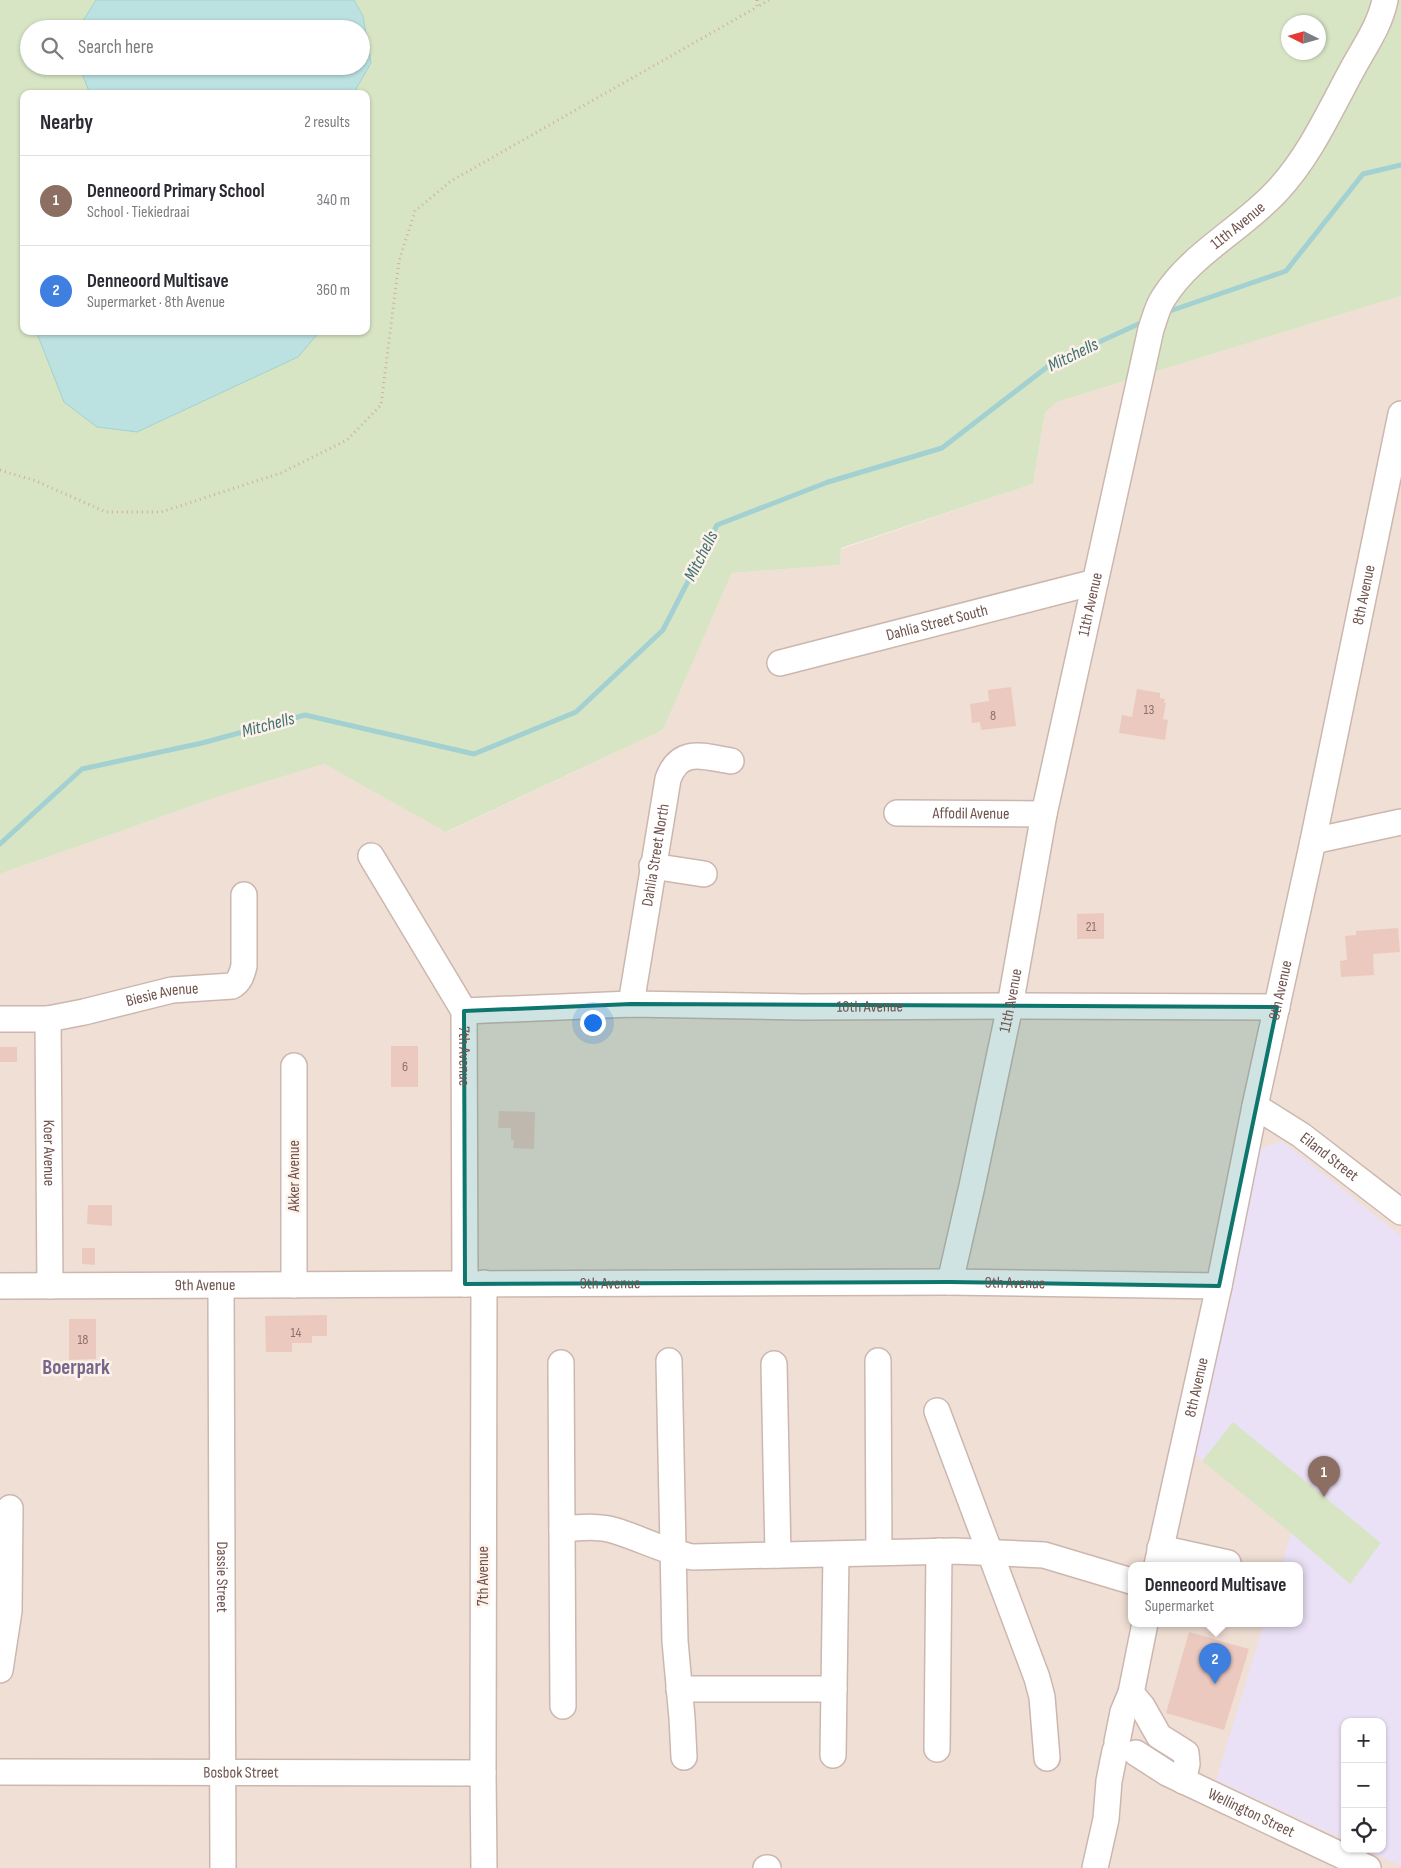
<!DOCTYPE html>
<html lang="en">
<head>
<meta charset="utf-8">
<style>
  body { margin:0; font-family:"Sofia Sans Condensed",sans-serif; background:#f7f7f7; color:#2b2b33 }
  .controls { position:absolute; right:15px; bottom:15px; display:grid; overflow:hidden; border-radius:10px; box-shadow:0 1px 4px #0004 }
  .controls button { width:45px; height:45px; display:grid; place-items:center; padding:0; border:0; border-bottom:1px solid #e1e1e2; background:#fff; color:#2b2b33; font:25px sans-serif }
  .compass { position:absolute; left:1281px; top:15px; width:45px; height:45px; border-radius:50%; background:#fff; box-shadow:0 1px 4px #0004; rotate:275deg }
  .you { position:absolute; left:592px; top:1022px; width:18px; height:18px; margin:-12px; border:4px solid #fff; border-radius:50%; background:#1a73e8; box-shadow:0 0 0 8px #1a73e833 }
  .badge { display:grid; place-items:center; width:32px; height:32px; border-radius:50%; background:#d65e57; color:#fff; font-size:16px; font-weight:700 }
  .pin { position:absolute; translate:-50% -41px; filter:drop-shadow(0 1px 2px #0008) }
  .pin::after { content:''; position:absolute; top:26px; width:18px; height:15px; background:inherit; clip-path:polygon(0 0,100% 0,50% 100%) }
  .popup { position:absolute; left:1128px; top:1562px; width:175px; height:65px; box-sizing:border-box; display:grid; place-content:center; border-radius:10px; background:#fff; filter:drop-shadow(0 1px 4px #0005); font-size:16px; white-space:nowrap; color:#7c7c81 }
  .popup b { font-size:19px; color:#2b2b33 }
  .popup::after { content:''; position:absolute; left:50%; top:100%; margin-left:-10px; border:10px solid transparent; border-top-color:#fff }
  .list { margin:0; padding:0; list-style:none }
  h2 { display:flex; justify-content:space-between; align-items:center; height:65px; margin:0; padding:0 20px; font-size:21px }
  h2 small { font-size:16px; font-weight:400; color:#7c7c81 }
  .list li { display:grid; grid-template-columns:32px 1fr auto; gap:15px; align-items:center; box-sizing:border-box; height:90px; padding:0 20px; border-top:1px solid #e1e1e2 }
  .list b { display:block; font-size:19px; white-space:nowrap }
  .list p { margin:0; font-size:16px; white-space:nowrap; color:#7c7c81 }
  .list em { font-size:16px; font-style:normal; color:#7c7c81 }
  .icon { flex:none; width:28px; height:28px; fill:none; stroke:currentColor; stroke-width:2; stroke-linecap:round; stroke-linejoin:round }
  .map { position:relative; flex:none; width:1401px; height:1868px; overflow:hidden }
  .search { position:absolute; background:#fff; box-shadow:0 1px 4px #0004; left:20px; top:20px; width:350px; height:55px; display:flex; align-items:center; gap:12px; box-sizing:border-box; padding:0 18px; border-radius:28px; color:#7c7c81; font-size:19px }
  .panel { position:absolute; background:#fff; box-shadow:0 1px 4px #0004; left:20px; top:90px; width:350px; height:245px; border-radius:10px }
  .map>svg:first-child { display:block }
  .residential { fill:#f0dfd4; fill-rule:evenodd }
  .education { fill:#ebe1f6 }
  .green { fill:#d8e5c5; fill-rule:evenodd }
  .water { fill:#bbe1e0; stroke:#a3d1d1 }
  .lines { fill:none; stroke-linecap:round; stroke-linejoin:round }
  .stream { stroke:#a3d1d1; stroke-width:5 }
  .building { fill:#ecc9bf }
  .minor-casing { stroke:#ccb7af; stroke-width:28 }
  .path { stroke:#d0ada3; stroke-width:3; stroke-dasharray:1 4; stroke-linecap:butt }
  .minor { stroke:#fff; stroke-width:25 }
  .marked { fill:#0f766e; fill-opacity:0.2; stroke:#0f766e; stroke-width:4; stroke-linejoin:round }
  .labels { text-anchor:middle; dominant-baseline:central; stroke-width:5; stroke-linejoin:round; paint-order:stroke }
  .number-label { font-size:14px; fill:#8e706a }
  .street-label { font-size:16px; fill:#6f534d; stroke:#fdf2ea }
  .water-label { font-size:18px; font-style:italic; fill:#427373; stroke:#fdf2ea }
  .district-label { font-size:21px; font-weight:bold; fill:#78658c; stroke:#fdf2ea }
</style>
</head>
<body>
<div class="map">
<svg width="1401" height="1868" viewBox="0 0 1401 1868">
  <rect width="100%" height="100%" fill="#f9eee5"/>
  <path class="residential" d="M 1401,296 L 1401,1868 L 0,1868 L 0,874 L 220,796 L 324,764 L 447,832 L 663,730 L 732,573 L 840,565 L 841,549 L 1033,484 L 1045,413 L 1057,402 ZM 1131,1565 L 1299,1565 L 1299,1623 L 1131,1623 ZM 1345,1722 L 1382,1722 L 1382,1849 L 1345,1849 Z"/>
  <polygon class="education" points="1282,1141 1401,1236 1401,1866 1364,1849 1382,1849 1382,1722 1345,1722 1345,1840 1216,1780 1264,1623 1299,1623 1299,1565 1282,1565 1291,1533 1193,1453 1257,1150"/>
  <g class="green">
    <path d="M 0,0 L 1401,0 L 1401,296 L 1057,402 L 1045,413 L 1033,484 L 841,548 L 840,565 L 732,573 L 663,730 L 446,832 L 324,764 L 220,796 L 0,874 ZM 1288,22 L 1318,22 L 1318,52 L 1288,52 ZM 29,29 L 361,29 L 361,66 L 29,66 ZM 24,94 L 366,94 L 366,331 L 24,331 Z"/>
    <polygon points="1233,1422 1381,1543 1350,1584 1291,1533 1202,1461"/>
  </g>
  <g class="water">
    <polygon points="96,0 354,0 363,16 371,63 353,94 90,94 79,66 361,66 361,29 81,29 81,24"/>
    <polygon points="36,331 320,331 298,357 137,432 97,427 64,402"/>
  </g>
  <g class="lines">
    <g class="stream">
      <polyline points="1167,312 1286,271 1363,174 1401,165"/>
      <polyline points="0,844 82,769 202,743 305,715 474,754 576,712 663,630 717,525 828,482 942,448 1051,364 1145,321"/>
    </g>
  </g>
  <g class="building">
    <polygon points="1011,687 1016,726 981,730 980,722 972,723 970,704 989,701 988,690"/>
    <polygon points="1137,689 1160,693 1160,698 1165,699 1164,703 1166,703 1163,719 1168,720 1165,740 1119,733 1122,715 1132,717"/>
    <polygon points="1104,913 1104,939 1077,939 1077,914"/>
    <polygon points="1398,928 1400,952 1373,954 1374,975 1341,977 1340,961 1347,960 1345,936 1356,935 1356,931"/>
    <rect x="391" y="1046" width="27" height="41"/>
    <rect x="0" y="1047" width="17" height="15"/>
    <polygon points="499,1111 535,1112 534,1149 513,1148 514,1140 511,1140 511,1128 498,1128"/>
    <polygon points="88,1205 112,1205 112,1226 87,1224"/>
    <polygon points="82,1248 95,1248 95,1265 82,1264"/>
    <polygon points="327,1315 327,1336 312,1336 312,1343 292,1343 292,1352 266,1352 265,1316"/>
    <polygon points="69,1319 96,1319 96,1359 69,1360"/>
    <polygon points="1189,1632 1249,1649 1224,1730 1166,1713"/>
  </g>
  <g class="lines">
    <g class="minor-casing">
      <g id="minor">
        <path id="s1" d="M 780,663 L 1095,582"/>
        <path id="s2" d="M 897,813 L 1044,814"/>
        <polyline points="1313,841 1401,822"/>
        <path id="s3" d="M 371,856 L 464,1011 L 465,1284"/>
        <polyline points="652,866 704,874"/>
        <path id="s4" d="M 631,1004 L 668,779 C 680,746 704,757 731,761"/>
        <path id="s5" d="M 464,1011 L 631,1004 L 803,1007 L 1010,1006 L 1277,1007"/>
        <path id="s6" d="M 0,1019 L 48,1019 L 84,1012 L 172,990 L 232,986 C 240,982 242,974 244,966 L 244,895"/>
        <path id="s7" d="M 48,1019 L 50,1286"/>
        <path id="s8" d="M 1255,1106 L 1301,1135 L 1401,1212"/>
        <path id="s9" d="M 950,1282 L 972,1186 L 1010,1006 L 1044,814 L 1151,329 C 1155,318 1157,307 1164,297 C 1192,253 1242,229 1277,191 C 1310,156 1330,110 1353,68 C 1365,46 1380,25 1385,0"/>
        <polyline points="484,1283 483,1773 484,1868"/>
        <polyline points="294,1285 294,1066"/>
        <path id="s10" d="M 0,1286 L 950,1282 L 1219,1286"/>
        <path id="s11" d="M 221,1286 L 223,1868"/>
        <polyline points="669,1361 675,1641 682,1718 684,1757"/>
        <polyline points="878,1361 879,1552"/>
        <polyline points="561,1363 563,1706"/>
        <polyline points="774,1364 778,1555"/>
        <polyline points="937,1411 1037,1678 1042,1697 1047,1758"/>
        <path d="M 562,1529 C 580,1528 599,1525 616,1531 C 642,1539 666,1552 693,1557 L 954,1551 L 1044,1555 L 1131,1581"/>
        <polyline points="1160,1548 1228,1563"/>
        <path id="s12" d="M 1157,1565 L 1219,1286 L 1255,1106 L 1313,841 L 1401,414"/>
        <polyline points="0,1670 9,1611 10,1508"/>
        <polyline points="679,1689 834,1689"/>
        <polyline points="1131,1693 1142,1706 1159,1736 1186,1753 1187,1764 1183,1781"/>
        <polyline points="1117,1742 1123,1712 1131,1693 1145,1623"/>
        <polyline points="937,1749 939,1551"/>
        <path id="s13" d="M 1136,1753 L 1167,1773 L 1368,1868"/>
        <polyline points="833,1755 836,1554"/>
        <path id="s14" d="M 0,1772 L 483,1773"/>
        <polyline points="766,1868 768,1868"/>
        <polyline points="1095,1868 1106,1819 1109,1781 1115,1751"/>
      </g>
    </g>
    <g class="path">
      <polyline points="757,0 757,7 769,0"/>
      <polyline points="0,470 36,481 106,512 161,512 281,473 347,440 381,405 399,261 415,211 451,181 757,7"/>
    </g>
    <use href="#minor" class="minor"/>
  </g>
  <path class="marked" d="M 631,1004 L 1277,1007 L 1219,1286 L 950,1282 L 465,1284 L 464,1011 Z"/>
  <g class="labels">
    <g class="number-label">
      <text x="1149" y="709">13</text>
      <text x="993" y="715">8</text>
      <text x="1091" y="926">21</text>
      <text x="405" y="1066">6</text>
      <text x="296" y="1332">14</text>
      <text x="83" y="1339">18</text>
    </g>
    <g class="street-label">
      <text stroke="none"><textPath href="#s9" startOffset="1112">11th Avenue</textPath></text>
      <text stroke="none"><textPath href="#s12" startOffset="992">8th Avenue</textPath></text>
      <text stroke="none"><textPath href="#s9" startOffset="692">11th Avenue</textPath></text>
      <text stroke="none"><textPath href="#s1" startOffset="162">Dahlia Street South</textPath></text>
      <text stroke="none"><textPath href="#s2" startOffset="74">Affodil Avenue</textPath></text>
      <text stroke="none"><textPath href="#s4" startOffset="151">Dahlia Street North</textPath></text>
      <text stroke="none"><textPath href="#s12" startOffset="588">8th Avenue</textPath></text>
      <text stroke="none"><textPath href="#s6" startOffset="165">Biesie Avenue</textPath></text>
      <text stroke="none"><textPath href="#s9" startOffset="288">11th Avenue</textPath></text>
      <text stroke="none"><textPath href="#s5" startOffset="406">10th Avenue</textPath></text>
      <text stroke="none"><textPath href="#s3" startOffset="226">7th Avenue</textPath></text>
      <text stroke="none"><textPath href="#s7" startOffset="134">Koer Avenue</textPath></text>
      <text stroke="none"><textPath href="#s8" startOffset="90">Eiland Street</textPath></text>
      <text transform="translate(294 1176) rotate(-90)">Akker Avenue</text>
      <text stroke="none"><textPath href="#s10" startOffset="610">9th Avenue</textPath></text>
      <text stroke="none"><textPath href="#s10" startOffset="1015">9th Avenue</textPath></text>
      <text stroke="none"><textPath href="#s10" startOffset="205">9th Avenue</textPath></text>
      <text stroke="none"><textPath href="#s12" startOffset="182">8th Avenue</textPath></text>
      <text transform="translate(483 1576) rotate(-90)">7th Avenue</text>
      <text stroke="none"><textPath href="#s11" startOffset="291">Dassie Street</textPath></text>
      <text stroke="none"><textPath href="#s14" startOffset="241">Bosbok Street</textPath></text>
      <text stroke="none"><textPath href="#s13" startOffset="130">Wellington Street</textPath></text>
    </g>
    <g class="water-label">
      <text transform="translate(1073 355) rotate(-26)">Mitchells</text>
      <text transform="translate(701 556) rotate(-63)">Mitchells</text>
      <text transform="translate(268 725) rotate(-15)">Mitchells</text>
    </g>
    <g class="district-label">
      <text x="76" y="1367">Boerpark</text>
    </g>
  </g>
</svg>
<div class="controls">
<button>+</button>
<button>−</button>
<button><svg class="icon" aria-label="locate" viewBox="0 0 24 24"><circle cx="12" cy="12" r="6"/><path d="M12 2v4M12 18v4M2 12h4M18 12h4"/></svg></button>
</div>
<svg class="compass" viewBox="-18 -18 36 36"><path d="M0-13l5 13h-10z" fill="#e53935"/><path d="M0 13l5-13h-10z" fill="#7c7c81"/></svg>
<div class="you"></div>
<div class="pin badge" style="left:1324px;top:1497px;background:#8d6e63">1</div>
<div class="pin badge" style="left:1215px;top:1684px;background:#3f7fe0">2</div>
<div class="popup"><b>Denneoord Multisave</b>Supermarket</div>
<div class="search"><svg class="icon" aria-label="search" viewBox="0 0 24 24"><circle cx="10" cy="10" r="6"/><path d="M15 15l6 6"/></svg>Search here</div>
<section class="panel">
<h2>Nearby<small>2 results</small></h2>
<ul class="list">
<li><span class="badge" style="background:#8d6e63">1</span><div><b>Denneoord Primary School</b><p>School · Tiekiedraai</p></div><em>340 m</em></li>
<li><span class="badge" style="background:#3f7fe0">2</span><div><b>Denneoord Multisave</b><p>Supermarket · 8th Avenue</p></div><em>360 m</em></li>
</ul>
</section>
</div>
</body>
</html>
